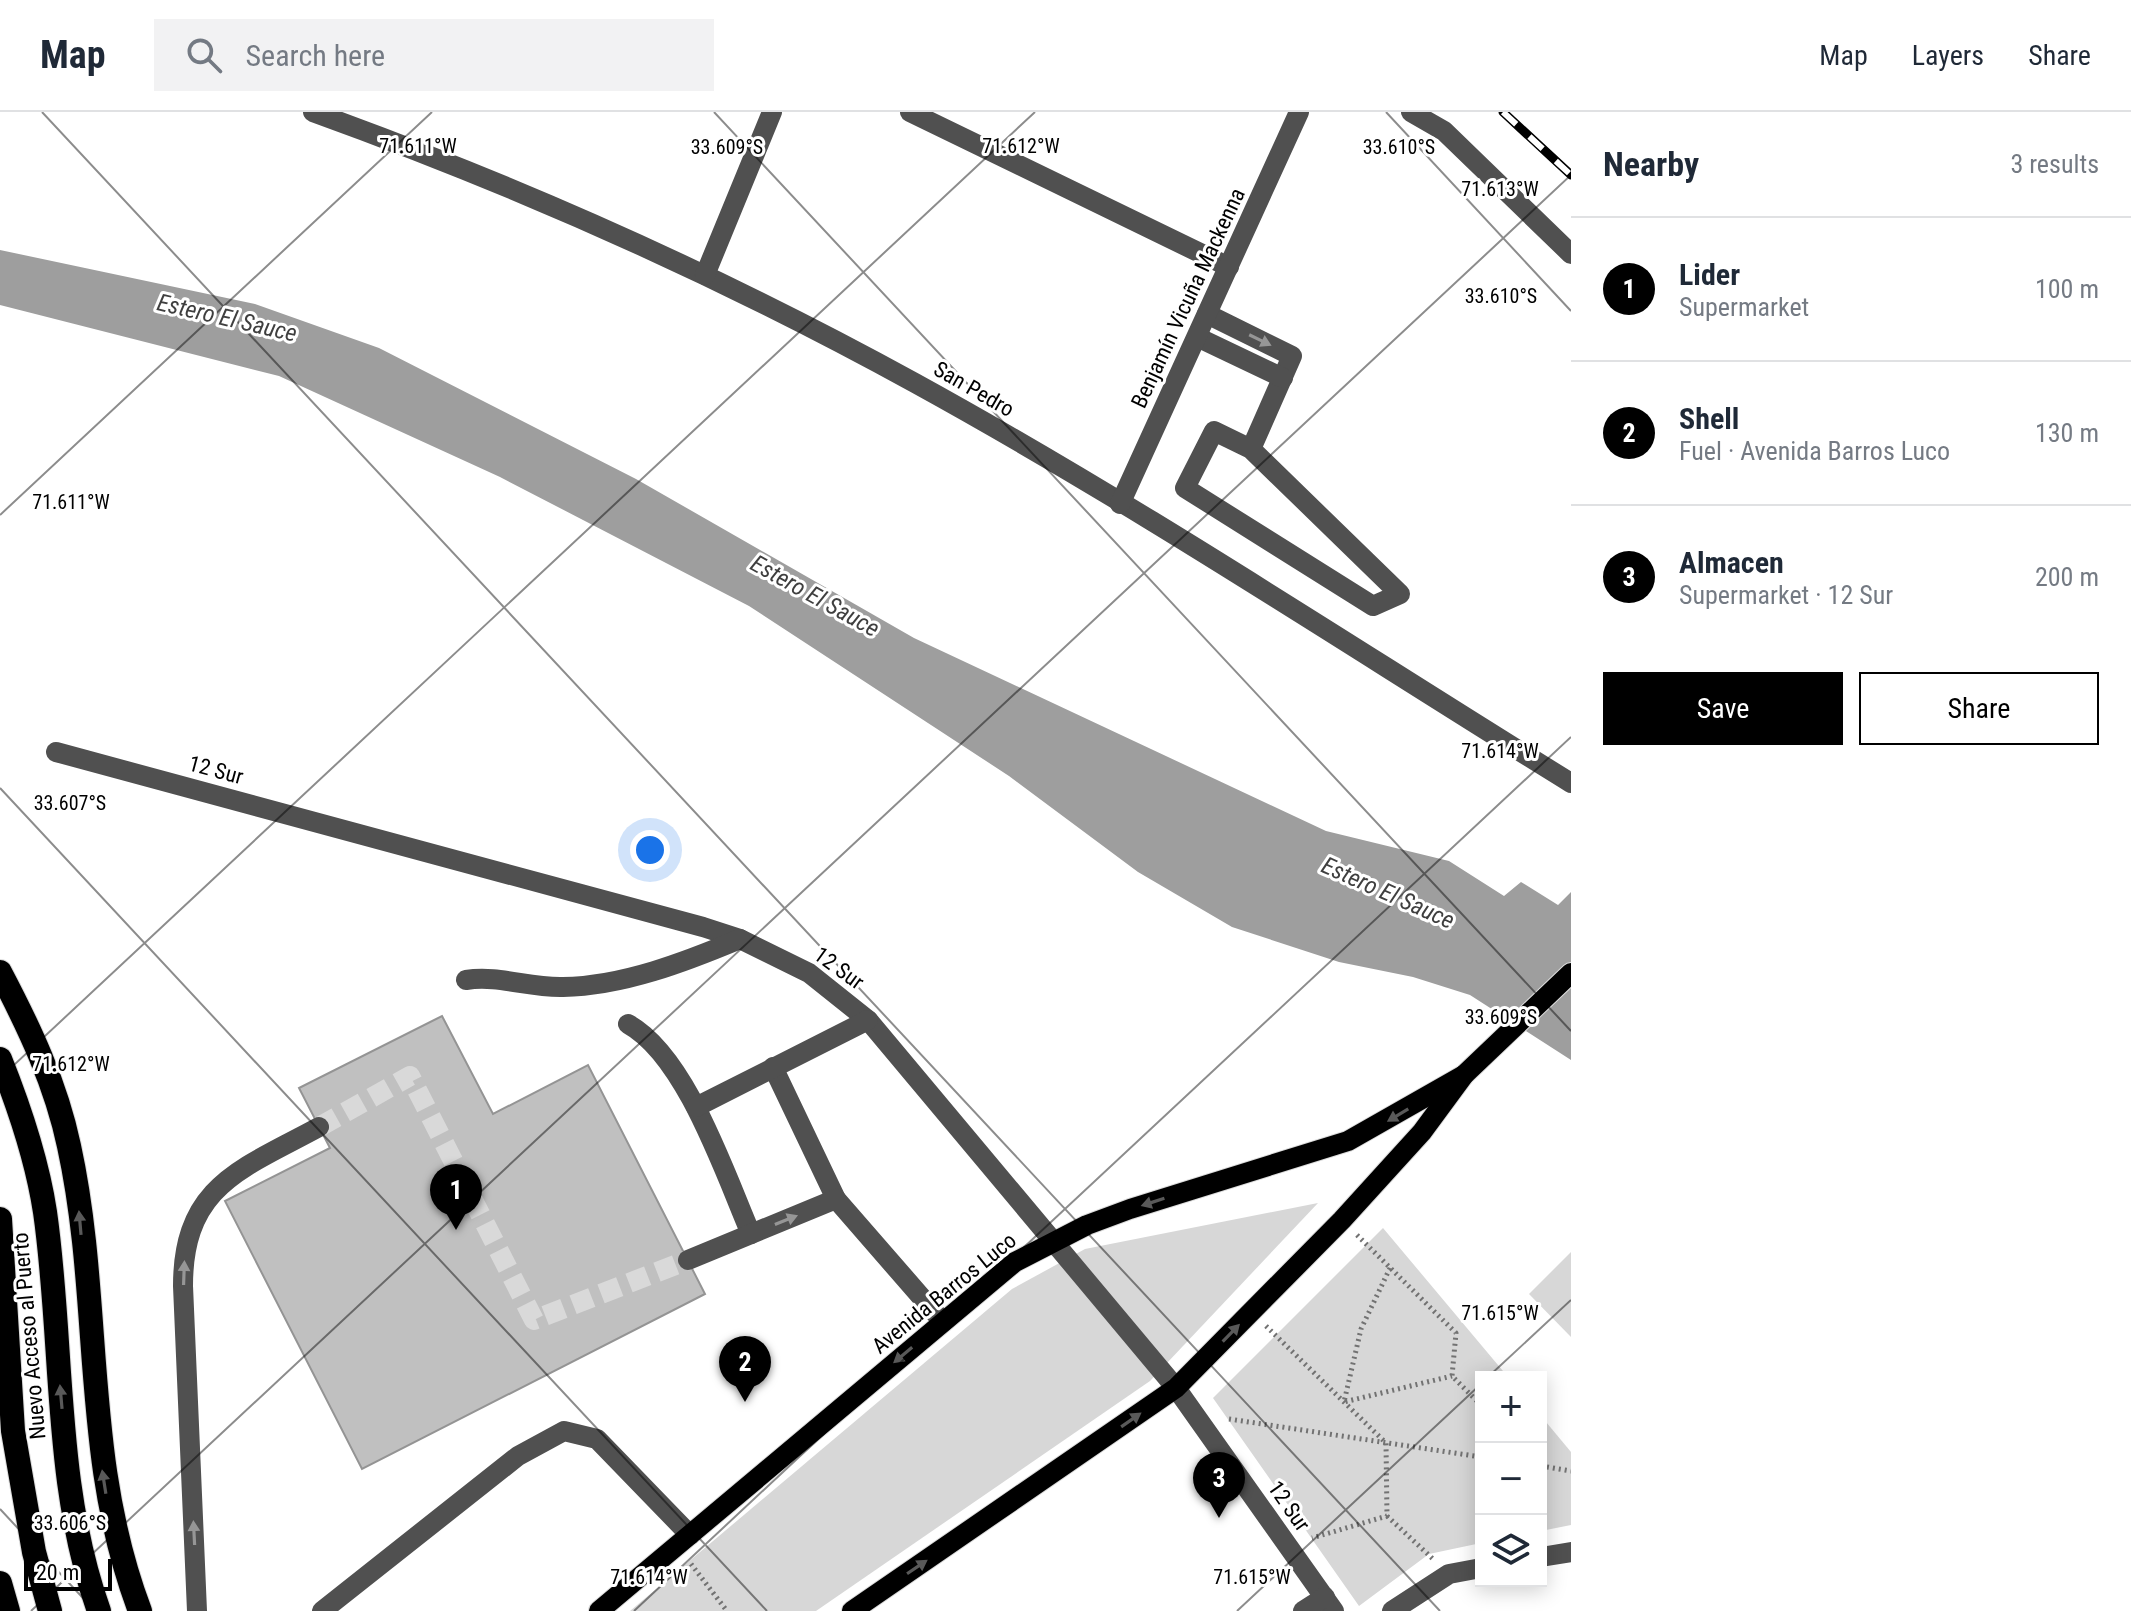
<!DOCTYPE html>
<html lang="en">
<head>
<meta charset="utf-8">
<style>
  body { margin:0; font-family:"Roboto Condensed",sans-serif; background:#f2f2f3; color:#1f2937 }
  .controls { position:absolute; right:24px; bottom:24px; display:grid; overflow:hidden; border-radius:0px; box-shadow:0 4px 20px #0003 }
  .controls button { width:72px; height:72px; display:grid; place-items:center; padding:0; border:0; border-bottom:2px solid #e0e1e3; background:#fff; color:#1f2937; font:40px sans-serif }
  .scale { position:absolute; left:24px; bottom:20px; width:88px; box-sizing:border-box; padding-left:8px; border:4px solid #000; border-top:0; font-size:22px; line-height:28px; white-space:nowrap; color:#000; -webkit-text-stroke:6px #fff; paint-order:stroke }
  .you { position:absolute; left:650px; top:738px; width:28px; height:28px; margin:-20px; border:6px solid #fff; border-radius:50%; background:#1a73e8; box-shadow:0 0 0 12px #1a73e833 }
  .badge { display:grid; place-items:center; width:52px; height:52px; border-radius:50%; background:#000; color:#fff; font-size:26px; font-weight:700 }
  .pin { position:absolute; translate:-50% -66px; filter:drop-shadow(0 2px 4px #0008) }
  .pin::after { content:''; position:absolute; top:42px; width:28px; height:24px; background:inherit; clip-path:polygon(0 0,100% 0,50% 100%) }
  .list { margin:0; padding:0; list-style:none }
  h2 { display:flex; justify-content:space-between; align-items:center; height:104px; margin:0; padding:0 32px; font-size:34px }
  h2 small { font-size:26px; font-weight:400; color:#747a83 }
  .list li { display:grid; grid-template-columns:52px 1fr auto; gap:24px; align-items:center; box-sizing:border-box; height:144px; padding:0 32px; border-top:2px solid #e0e1e3 }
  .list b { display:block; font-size:30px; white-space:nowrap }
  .list p { margin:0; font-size:26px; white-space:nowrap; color:#747a83 }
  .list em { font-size:26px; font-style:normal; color:#747a83 }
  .actions { display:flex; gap:16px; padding:24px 32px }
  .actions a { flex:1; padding:18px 0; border:2px solid #000; border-radius:0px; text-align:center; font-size:28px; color:#000 }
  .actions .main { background:#000; color:#fff }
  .icon { flex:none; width:44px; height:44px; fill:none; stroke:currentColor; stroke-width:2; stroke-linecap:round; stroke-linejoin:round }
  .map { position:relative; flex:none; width:1571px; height:1499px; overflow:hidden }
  header { display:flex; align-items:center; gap:48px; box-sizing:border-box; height:112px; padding:0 40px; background:#fff; border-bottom:2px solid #e0e1e3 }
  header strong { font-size:38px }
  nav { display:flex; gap:44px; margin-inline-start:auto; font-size:28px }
  .search { width:560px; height:72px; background:#f2f2f3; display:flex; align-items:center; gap:20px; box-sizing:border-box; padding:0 28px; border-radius:0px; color:#747a83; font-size:30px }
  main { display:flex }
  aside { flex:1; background:#fff }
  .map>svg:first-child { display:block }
  .green { fill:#d7d7d7 }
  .water { fill:#9e9e9e }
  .building { fill:#c0c0c0; stroke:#949494; stroke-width:2 }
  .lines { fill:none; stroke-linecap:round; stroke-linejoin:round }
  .minor-tunnel { stroke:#d9d9d9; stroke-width:20; stroke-dasharray:20 10; stroke-linecap:butt }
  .major-casing { stroke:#dbdbdb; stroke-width:22 }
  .highway-casing { stroke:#dbdbdb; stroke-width:26 }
  .path { stroke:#727272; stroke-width:5; stroke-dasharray:2 4; stroke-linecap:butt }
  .minor { stroke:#505050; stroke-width:20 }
  .major { stroke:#000; stroke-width:20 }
  .highway { stroke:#000; stroke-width:24 }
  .rail-casing { stroke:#000; stroke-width:9 }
  .rail { stroke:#fff; stroke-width:6; stroke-dasharray:18; stroke-linecap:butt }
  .oneway { fill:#969696 }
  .oneway2 { fill:#595959 }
  .ticks { fill:none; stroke:#000; stroke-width:2; stroke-opacity:0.45 }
  .labels { text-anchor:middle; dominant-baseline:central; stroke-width:6; stroke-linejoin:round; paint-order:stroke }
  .street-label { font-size:22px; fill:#000; stroke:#fff }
  .water-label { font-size:24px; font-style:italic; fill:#3f3f3f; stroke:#fff }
  .ticks-label { font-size:20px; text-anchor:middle; fill:#000; stroke:#fff; stroke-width:6; stroke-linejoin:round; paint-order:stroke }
</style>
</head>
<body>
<header>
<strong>Map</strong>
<div class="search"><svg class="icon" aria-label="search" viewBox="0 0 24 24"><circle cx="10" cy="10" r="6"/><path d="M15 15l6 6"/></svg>Search here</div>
<nav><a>Map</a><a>Layers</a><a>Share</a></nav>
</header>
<main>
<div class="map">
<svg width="1571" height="1499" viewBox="0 0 1571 1499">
  <rect width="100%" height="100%" fill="#fff"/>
  <g class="green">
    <polygon points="1318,1091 1150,1269 816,1499 630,1499 1012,1177 1085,1137"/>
    <polygon points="1383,1116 1508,1265 1481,1265 1481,1431 1429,1442 1359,1494 1213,1286"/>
    <polygon points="1571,1140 1571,1225 1529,1182"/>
    <polygon points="1541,1304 1571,1340 1571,1413 1541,1419"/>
  </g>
  <polygon class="water" points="0,138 255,192 379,236 636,367 914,526 1326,719 1449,749 1504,784 1521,770 1558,793 1571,780 1571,948 1470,883 1413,865 1339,850 1232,815 1138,760 1009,664 749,494 500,365 279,264 0,193"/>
  <polygon class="building" points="442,904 493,1002 588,953 705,1182 362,1357 225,1089 330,1036 299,976"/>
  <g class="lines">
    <polyline class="minor-tunnel" points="319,1015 410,964 534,1208 688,1148"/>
    <g class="major-casing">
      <g id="major">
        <polyline points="599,1499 1015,1150 1087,1113 1130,1097 1348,1029 1464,963"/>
        <polyline points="852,1499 1176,1276 1342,1108 1422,1020 1464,963 1571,861"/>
      </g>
    </g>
    <g class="highway-casing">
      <g id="highway">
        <path d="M 0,860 C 29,915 56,972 69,1034 C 103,1190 81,1344 140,1499"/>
        <path d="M 0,947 C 20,997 37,1047 45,1100 C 64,1232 53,1371 99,1499"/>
        <polyline points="0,1107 13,1319 34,1440 50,1499"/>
        <polyline points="0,1471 8,1499"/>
      </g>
    </g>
    <g class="path">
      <polyline points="1357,1123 1456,1221 1452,1264 1481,1293"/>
      <polyline points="1390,1156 1361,1217 1344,1290 1452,1264"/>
      <polyline points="1266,1214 1386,1331 1387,1404 1312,1426"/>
      <polyline points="1229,1307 1481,1345"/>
      <polyline points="1541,1354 1571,1359"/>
      <polyline points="1387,1404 1433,1447"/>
      <polyline points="691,1452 727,1499"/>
    </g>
    <g class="minor">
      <path d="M 313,0 C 521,75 722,165 915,271 C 1139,394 1354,537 1571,671"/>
      <polyline points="910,0 1229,155"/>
      <polyline points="1411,0 1444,19 1571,142"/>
      <polyline points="705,163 772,0"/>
      <polyline points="1207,202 1292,244 1251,337 1400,482 1373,494 1185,376 1214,319 1251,337"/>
      <polyline points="1197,225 1283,266"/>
      <polyline points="1120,392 1299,0"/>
      <polyline points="56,640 703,815 740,827 809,861 868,908 1176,1276 1334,1499"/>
      <path d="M 466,868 C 499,863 529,876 563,875 C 623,874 685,850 740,827"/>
      <path d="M 628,912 C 686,944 725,1062 751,1122"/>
      <polyline points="773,955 836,1087"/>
      <polyline points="696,995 868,908"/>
      <polyline points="688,1148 836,1087 943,1210"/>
      <polyline points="1541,1445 1571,1440"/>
      <path d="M 197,1499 L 183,1174 C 183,1073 242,1057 319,1015"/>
      <polyline points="322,1499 518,1344 564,1319 597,1327 690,1423"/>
      <polyline points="1303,1499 1325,1485"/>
      <polyline points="1392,1499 1449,1462 1481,1456"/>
    </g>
    <use href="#major" class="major"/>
    <use href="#highway" class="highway"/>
    <g class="rail-casing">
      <polyline id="rail" points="1503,0 1571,63"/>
    </g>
    <use href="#rail" class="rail"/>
  </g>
  <defs><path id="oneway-solid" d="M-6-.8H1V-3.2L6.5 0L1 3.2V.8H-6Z" transform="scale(2)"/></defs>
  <g class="oneway">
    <use href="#oneway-solid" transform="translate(1260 228) rotate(26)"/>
    <use href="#oneway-solid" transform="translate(786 1108) rotate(-22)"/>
    <use href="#oneway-solid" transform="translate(184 1161) rotate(-88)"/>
    <use href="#oneway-solid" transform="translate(194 1421) rotate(-93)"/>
  </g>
  <g class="oneway2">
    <use href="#oneway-solid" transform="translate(1398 1003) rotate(149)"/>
    <use href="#oneway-solid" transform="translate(1153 1090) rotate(162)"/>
    <use href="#oneway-solid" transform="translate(80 1111) rotate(-95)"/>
    <use href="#oneway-solid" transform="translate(1231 1221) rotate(-46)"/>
    <use href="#oneway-solid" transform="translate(903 1243) rotate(140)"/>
    <use href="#oneway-solid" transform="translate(61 1285) rotate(-95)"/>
    <use href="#oneway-solid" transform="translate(1131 1308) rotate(-35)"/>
    <use href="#oneway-solid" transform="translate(104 1370) rotate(-99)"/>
    <use href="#oneway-solid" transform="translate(917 1455) rotate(-34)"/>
  </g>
  <path class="ticks" d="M 42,0 L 1440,1499M 714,0 L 1571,919M 1386,0 L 1571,199M 0,403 L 432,0M 0,676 L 767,1499M 0,966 L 1035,0M 1488,1265 L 1571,1188M 0,1397 L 95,1499M 31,1499 L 1571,63M 634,1499 L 1571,625M 1237,1499 L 1481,1272"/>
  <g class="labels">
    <g class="street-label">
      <text transform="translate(1188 186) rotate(-65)">Benjamín Vicuña Mackenna</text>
      <text transform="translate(974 277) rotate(30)">San Pedro</text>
      <text transform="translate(216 658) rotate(15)">12 Sur</text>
      <text transform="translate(839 856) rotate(36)">12 Sur</text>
      <text transform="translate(944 1181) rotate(-39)">Avenida Barros Luco</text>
      <text transform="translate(29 1224) rotate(-95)">Nuevo Acceso al Puerto</text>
      <text transform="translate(1289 1394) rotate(55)">12 Sur</text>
    </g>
    <g class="water-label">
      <text transform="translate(227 206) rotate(13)">Estero El Sauce</text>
      <text transform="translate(815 484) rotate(29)">Estero El Sauce</text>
      <text transform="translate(1388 781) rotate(24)">Estero El Sauce</text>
    </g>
  </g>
  <g class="ticks-label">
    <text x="418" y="41">71.611°W</text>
    <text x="1021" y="41">71.612°W</text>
    <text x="727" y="42">33.609°S</text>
    <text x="1399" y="42">33.610°S</text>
    <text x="1500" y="84">71.613°W</text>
    <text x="1501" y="191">33.610°S</text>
    <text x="71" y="397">71.611°W</text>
    <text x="1500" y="646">71.614°W</text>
    <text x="70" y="698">33.607°S</text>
    <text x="1501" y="912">33.609°S</text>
    <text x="71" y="959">71.612°W</text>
    <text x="1500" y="1208">71.615°W</text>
    <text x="70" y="1418">33.606°S</text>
    <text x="649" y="1472">71.614°W</text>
    <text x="1252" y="1472">71.615°W</text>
  </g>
</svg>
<div class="controls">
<button>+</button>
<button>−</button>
<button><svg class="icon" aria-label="layers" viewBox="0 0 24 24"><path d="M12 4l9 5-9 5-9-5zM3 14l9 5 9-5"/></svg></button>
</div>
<div class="scale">20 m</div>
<div class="you"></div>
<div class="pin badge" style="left:456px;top:1118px">1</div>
<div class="pin badge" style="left:745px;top:1290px">2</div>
<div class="pin badge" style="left:1219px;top:1406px">3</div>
</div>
<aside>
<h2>Nearby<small>3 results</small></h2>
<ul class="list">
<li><span class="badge">1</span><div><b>Lider</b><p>Supermarket</p></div><em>100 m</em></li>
<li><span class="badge">2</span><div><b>Shell</b><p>Fuel · Avenida Barros Luco</p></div><em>130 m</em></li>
<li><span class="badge">3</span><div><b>Almacen</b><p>Supermarket · 12 Sur</p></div><em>200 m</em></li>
</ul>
<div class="actions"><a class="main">Save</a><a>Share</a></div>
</aside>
</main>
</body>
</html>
